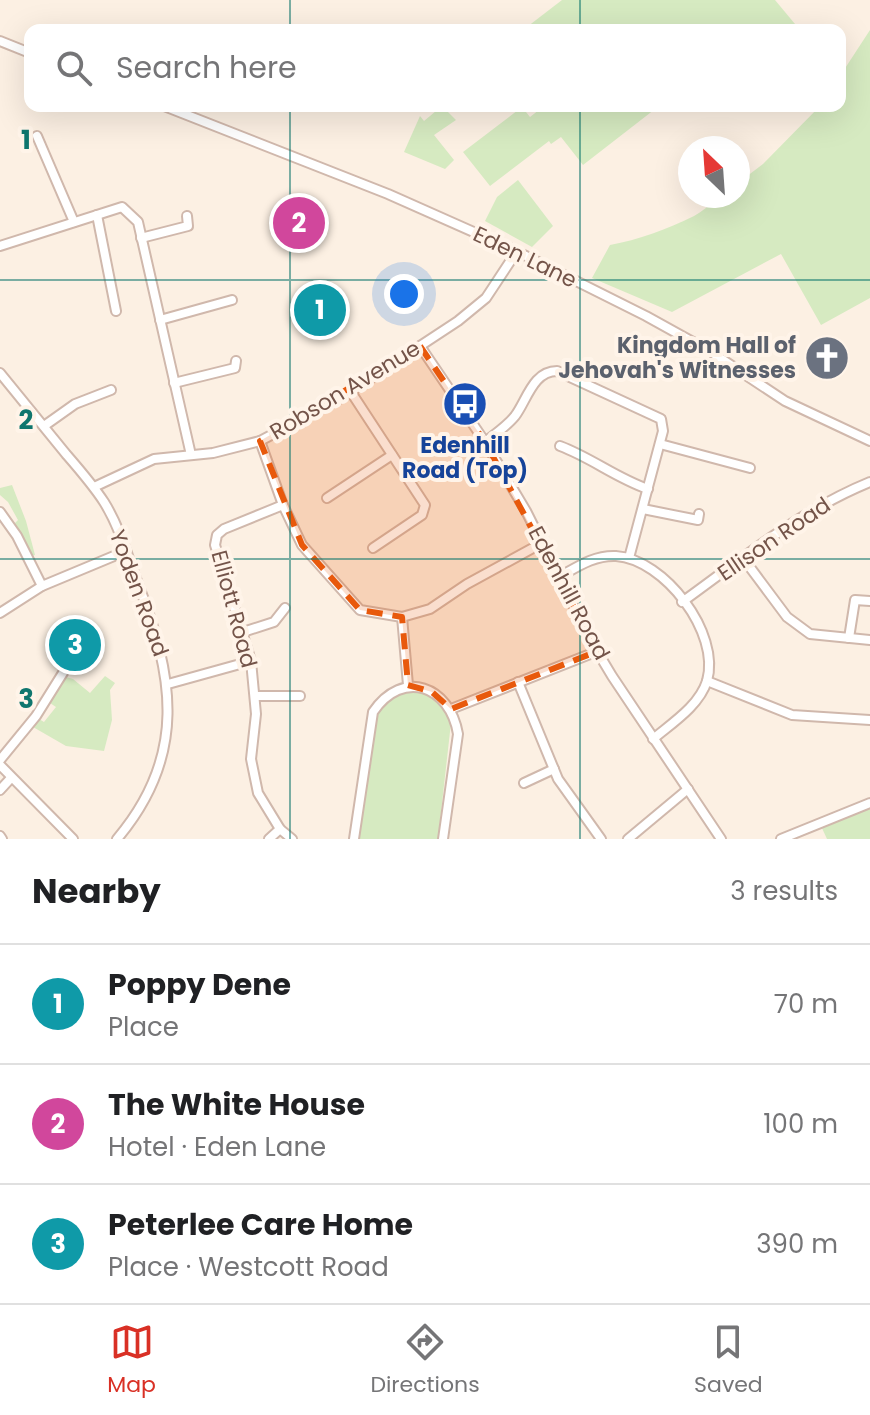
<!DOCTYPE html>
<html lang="en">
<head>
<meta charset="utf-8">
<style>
  body { margin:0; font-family:Poppins,sans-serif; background:#f6f6f6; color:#202124 }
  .compass { position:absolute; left:678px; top:136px; width:72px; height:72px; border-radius:50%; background:#fff; box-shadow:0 8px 32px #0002; rotate:335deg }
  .you { position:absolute; left:404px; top:294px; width:28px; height:28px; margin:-20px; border:6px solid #fff; border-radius:50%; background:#1a73e8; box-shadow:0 0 0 12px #1a73e833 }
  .badge { display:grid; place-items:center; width:52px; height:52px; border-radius:50%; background:#d93025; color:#fff; font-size:26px; font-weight:700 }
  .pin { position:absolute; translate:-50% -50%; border:4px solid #fff; box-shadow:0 2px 8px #0006 }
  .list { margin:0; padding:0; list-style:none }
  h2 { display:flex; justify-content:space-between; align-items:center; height:104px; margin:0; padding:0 32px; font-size:34px }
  h2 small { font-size:26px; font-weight:400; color:#757577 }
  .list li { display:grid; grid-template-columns:52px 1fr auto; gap:24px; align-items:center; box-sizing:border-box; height:120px; padding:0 32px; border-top:2px solid #e0e0e0 }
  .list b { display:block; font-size:30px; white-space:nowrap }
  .list p { margin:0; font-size:26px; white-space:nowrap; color:#757577 }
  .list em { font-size:26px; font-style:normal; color:#757577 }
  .icon { flex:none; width:44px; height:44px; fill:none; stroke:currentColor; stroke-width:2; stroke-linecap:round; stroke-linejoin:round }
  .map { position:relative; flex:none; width:870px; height:839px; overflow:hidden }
  .search { position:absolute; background:#fff; box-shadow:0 8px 32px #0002; left:24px; right:24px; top:24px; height:88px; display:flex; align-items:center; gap:20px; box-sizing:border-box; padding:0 28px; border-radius:16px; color:#757577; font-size:30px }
  .sheet { height:464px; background:#fff }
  nav { display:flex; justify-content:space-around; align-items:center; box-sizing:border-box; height:112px; border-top:2px solid #e0e0e0; background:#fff; font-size:22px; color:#757577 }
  nav a { display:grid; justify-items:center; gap:4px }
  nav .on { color:#d93025 }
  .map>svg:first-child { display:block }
  .green { fill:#d6eac1 }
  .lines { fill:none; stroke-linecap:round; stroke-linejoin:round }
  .minor-casing { stroke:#d0b8ac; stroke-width:12 }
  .minor { stroke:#fff; stroke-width:8 }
  .marked { fill:#e8590c; fill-opacity:0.2; stroke:#e8590c; stroke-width:6; stroke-dasharray:16 10; stroke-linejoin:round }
  .grid { fill:none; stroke:#0f766e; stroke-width:2; stroke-opacity:0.55 }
  .labels { text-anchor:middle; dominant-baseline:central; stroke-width:8; stroke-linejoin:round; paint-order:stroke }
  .street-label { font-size:22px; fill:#745449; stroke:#fff4e9 }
  .worship-label { font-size:22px; font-weight:bold; fill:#5b616d; stroke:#fff4e9; text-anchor:end }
  .transit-label { font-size:22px; font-weight:bold; fill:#164399; stroke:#fff4e9 }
  .grid-label { font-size:26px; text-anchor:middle; font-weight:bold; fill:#0f766e; stroke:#fff4e9; stroke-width:8; stroke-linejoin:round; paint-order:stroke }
</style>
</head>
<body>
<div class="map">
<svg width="870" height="839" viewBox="0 0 870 839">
  <rect width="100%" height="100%" fill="#fcf0e3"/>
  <g class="green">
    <polygon points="562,0 775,0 800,30 523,30"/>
    <path d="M 870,30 L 870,298 L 821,325 L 781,254 L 672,312 L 592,278 L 610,245 C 638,240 668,229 694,216 C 714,205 712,196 738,196 L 738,183 L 763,164 L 820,106 L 840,106 L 840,76 Z"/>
    <polygon points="442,106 456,120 434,135 454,160 445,169 404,152 420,116 424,121"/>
    <polygon points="544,106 659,106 583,165 561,137 551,144 549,141 490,186 463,152 522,107 530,117"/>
    <polygon points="518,180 553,226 532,247 485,221 497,197"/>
    <polygon points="12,485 26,521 35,555 31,556 13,525 18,520 8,502 0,495 0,488"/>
    <polygon points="105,676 115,683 110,690 112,720 104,751 66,746 33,727 39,719 44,722 56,707 50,703 66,677 73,679 90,693"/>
    <polygon points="414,689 437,699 451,723 438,839 356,839 377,711 395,693"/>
    <polygon points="870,809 870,839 827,839 821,826"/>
  </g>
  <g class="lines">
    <g class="minor-casing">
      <g id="minor">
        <polyline points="0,41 30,53"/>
        <polyline points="164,106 388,194 514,250 646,316 711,352 785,401 870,441"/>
        <polyline points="37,136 74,222"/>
        <polyline points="97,215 116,311"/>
        <polyline points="141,238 188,226 187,216"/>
        <polyline points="0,246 122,207 138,222 191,455"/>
        <polyline points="160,320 232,300"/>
        <polyline points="420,346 485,442 526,511 591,641 612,676 721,839"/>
        <path d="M 0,373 C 22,400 44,427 66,454 C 79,469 93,485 104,502 C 119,526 127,554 137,581 C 174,676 188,755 117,839"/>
        <polyline points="174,383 235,368 236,361"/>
        <polyline points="351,392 425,505 422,515 373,548"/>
        <polyline points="44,426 75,404 111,390"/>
        <polyline points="260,441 283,505 302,545 360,610 402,617 430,609 467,584 542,543"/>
        <path d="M 485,442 C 495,434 507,426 515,416 C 527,400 533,371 557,371 L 661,419 L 663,431 L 629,558"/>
        <polyline points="660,444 750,468"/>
        <path d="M 560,446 C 592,458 616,478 648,489"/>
        <polyline points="94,487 154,459 213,453 260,441 341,398 458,321 486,298 517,251"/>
        <polyline points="327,498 392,455"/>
        <polyline points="283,505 224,529 217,535 215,545 251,661 256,714 251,759 258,793 280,829 292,839"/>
        <polyline points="643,509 698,520 699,514"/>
        <polyline points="0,512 17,536 42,586"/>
        <polyline points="743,558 787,617 810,634 870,640"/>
        <path d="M 559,577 C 577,567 594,555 616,556 C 664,559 721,633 707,681 C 699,706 672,723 653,739"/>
        <path d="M 682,602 C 743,558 801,510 870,482"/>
        <polyline points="0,613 42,586 126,551"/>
        <polyline points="402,617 408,685"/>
        <polyline points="243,632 274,622 285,608"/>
        <polyline points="849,638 855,600 870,601"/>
        <polyline points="707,681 792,715 870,720"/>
        <polyline points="518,682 558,779 601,839"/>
        <polyline points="168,684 251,661"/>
        <polyline points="255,696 300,696"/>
        <polyline points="451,709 598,651"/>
        <polyline points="0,760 36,716 66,668"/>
        <polyline points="0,765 73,839"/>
        <polyline points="524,783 554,769"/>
        <polyline points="0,790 11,778"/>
        <polyline points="0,836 2,839"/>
        <polyline points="269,839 280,829"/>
        <path d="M 354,839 L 373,712 C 403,668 450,686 458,734 L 443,839"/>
        <polyline points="628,839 688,789"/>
        <polyline points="781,839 870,803"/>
      </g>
    </g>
    <use href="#minor" class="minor"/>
  </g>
  <path class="marked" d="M 420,346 L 485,442 L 598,651 L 451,709 L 432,692 L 408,685 L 402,617 L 360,610 L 302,545 L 260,441 Z"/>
  <path class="grid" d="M 290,0 L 290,30M 580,0 L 580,30M 290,106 L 290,839M 580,106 L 580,839M 0,280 L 870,280M 0,559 L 870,559"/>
  <defs>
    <g id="church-disc" transform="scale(2.3)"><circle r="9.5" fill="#6b7280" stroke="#fff4e9"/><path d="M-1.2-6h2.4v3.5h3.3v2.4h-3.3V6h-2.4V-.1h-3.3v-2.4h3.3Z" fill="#fff"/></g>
    <g id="bus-disc" transform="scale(2.3)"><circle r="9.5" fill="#1a4fb4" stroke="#fff4e9"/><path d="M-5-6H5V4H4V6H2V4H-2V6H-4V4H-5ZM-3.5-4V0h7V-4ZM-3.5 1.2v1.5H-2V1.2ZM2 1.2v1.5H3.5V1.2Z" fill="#fff"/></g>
  </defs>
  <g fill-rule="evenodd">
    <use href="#church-disc" x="827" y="358"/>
    <use href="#bus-disc" x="465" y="404"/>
  </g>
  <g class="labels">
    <g class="street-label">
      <text transform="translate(525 257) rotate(26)">Eden Lane</text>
      <text transform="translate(345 390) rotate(-31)">Robson Avenue</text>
      <text transform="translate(774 539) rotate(-34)">Ellison Road</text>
      <text transform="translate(139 593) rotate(70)">Yoden Road</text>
      <text transform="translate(569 593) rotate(62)">Edenhill Road</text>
      <text transform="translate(234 609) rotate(75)">Elliott Road</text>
    </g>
    <g class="worship-label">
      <text x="796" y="345">Kingdom Hall of<tspan x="796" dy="25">Jehovah's Witnesses</tspan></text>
    </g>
    <g class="transit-label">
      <text x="465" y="445">Edenhill<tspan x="465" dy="25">Road (Top)</tspan></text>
    </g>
  </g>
  <g class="grid-label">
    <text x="26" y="149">1</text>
    <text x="26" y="429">2</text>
    <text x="26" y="708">3</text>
  </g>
</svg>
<svg class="compass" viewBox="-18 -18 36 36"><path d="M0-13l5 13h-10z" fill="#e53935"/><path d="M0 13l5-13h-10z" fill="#757577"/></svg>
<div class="you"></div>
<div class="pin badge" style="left:320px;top:310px;background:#0f9aa8">1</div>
<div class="pin badge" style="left:299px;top:223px;background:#d1479c">2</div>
<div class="pin badge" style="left:75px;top:645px;background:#0f9aa8">3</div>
<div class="search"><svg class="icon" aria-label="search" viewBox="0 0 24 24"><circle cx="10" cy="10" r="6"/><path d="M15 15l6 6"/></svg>Search here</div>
</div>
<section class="sheet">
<h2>Nearby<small>3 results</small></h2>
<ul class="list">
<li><span class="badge" style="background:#0f9aa8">1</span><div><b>Poppy Dene</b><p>Place</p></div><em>70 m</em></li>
<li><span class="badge" style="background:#d1479c">2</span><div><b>The White House</b><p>Hotel · Eden Lane</p></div><em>100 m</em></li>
<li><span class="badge" style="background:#0f9aa8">3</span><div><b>Peterlee Care Home</b><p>Place · Westcott Road</p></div><em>390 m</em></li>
</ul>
</section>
<nav>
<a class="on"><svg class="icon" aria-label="map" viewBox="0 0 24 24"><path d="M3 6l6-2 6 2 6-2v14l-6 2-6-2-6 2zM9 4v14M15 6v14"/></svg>Map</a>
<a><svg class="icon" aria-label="directions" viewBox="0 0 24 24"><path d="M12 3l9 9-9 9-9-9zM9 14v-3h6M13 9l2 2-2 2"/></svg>Directions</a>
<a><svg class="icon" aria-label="saved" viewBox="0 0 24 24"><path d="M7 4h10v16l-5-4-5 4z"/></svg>Saved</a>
</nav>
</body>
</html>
